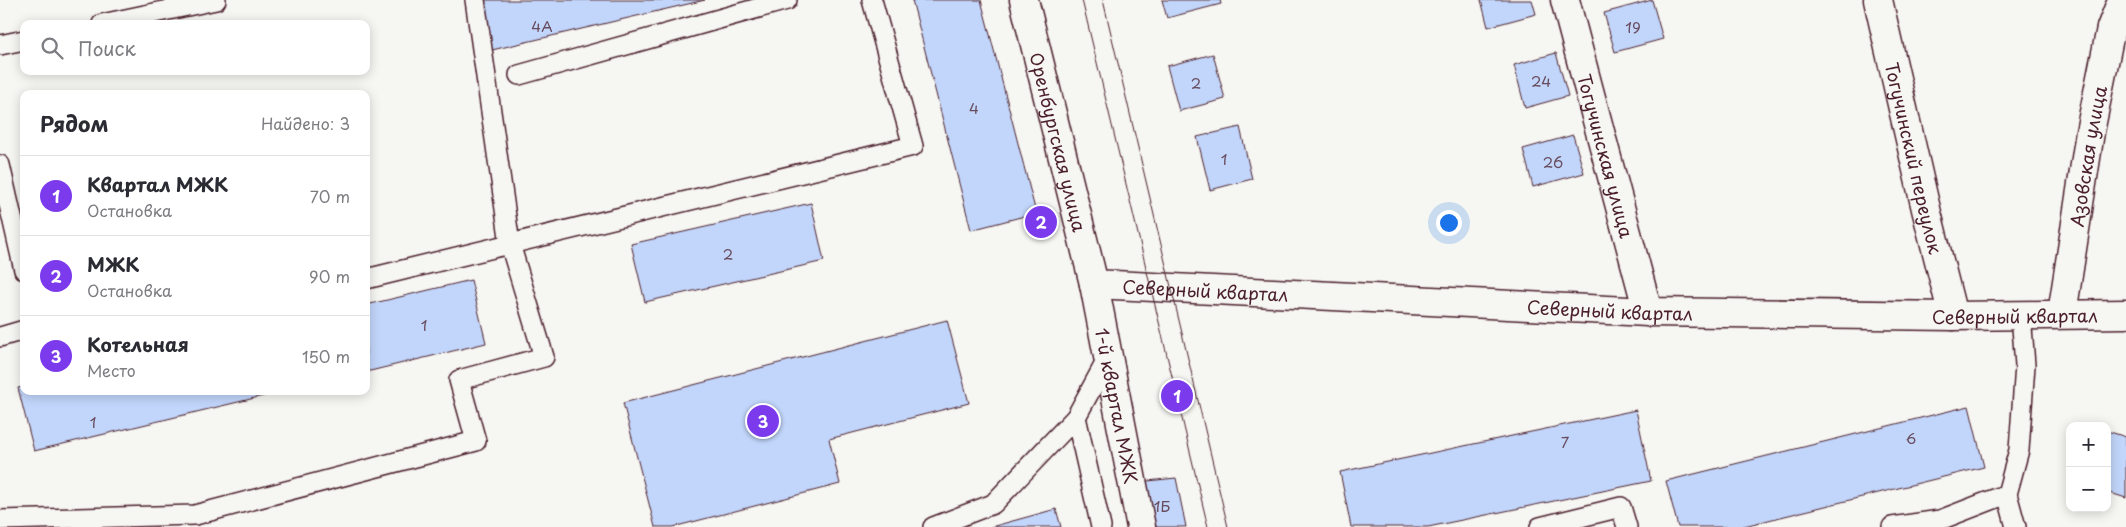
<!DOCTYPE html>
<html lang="ru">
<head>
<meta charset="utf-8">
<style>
  body { margin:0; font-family:"Playpen Sans",sans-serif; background:#f2f2f3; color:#2b2b33 }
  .controls { position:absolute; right:15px; bottom:15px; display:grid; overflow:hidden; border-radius:10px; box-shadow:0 2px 12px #0003 }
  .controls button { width:45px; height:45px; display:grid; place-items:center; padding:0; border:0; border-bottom:1px solid #e1e1e2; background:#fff; color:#2b2b33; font:25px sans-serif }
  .you { position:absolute; left:1448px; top:222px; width:18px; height:18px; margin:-12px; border:4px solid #fff; border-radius:50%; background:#1a73e8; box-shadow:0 0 0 8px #1a73e833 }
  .badge { display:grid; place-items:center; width:32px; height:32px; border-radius:50%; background:#7c3aed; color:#fff; font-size:16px; font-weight:700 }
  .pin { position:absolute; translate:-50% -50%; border:2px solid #fff; box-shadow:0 1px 5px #0006 }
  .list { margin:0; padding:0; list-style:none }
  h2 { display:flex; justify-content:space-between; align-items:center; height:65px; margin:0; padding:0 20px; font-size:21px }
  h2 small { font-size:16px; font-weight:400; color:#7c7c81 }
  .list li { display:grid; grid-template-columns:32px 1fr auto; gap:15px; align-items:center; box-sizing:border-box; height:80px; padding:0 20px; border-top:1px solid #e1e1e2 }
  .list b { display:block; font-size:19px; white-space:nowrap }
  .list p { margin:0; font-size:16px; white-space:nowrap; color:#7c7c81 }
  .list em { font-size:16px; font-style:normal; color:#7c7c81 }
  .icon { flex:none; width:28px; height:28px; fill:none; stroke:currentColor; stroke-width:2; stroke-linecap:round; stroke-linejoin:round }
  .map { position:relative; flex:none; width:2126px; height:527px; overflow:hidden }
  .search { position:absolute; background:#fff; box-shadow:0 2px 12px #0003; left:20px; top:20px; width:350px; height:55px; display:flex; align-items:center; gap:12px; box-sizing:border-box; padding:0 18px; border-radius:10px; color:#7c7c81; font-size:19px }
  .panel { position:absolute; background:#fff; box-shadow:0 2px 12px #0003; left:20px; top:90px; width:350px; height:305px; border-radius:10px }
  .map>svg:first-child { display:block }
  .building { fill:#c2d6fb; stroke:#4a1f2b }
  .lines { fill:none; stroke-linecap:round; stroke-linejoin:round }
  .lane-casing { stroke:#4a1f2b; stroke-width:22 }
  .street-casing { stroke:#4a1f2b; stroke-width:31 }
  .secondary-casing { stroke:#4a1f2b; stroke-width:31 }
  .lane { stroke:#f6f6f2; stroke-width:19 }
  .street { stroke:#f6f6f2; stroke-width:28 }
  .secondary { stroke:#f6f6f2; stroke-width:28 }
  .tram { stroke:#4a1f2b; stroke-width:1 }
  .labels { text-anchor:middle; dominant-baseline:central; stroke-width:4.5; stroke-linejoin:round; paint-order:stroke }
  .number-label { font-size:15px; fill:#684d5f }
  .street-label { font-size:18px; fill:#4a1f2b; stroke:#f6f6f2 }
</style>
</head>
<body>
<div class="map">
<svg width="2126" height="527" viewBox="0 0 2126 527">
  <rect width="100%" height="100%" fill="#f6f6f2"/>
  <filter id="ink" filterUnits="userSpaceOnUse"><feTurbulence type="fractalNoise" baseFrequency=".02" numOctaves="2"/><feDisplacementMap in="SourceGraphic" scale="10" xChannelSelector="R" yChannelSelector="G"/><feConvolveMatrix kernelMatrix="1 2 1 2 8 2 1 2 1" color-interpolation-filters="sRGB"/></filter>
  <g filter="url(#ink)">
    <g class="building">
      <polygon points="480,0 705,0 492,50"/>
      <polygon points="912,0 981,0 1036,213 971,230"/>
      <polygon points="1162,0 1220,0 1221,4 1167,18"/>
      <polygon points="1481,0 1532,0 1536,14 1488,27"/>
      <polygon points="1652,0 1663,39 1615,52 1604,13"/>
      <polygon points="1556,53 1568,96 1525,108 1514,65"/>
      <polygon points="1213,54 1225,99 1179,111 1167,66"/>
      <polygon points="1240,127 1252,179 1210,190 1197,137"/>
      <polygon points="1573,135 1584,173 1533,187 1523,149"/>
      <polygon points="811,203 824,261 645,302 631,244"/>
      <polygon points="471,280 486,343 366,372 366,305"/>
      <polygon points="947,320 969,403 829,439 840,484 673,527 655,527 623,403"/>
      <polygon points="24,386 24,391 284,391 34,451 18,388"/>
      <polygon points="1969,406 1984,467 1740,527 1678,527 1666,481"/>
      <polygon points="1636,410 1651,481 1428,527 1351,527 1340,472"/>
      <polygon points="2107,431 2126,437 2126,498 2107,492"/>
      <polygon points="1176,478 1186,527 1147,527 1138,482"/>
      <polygon points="1056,509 1061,527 991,527"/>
    </g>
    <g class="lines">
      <g class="lane-casing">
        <g id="lane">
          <polyline points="102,24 216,0"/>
          <polyline points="0,45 24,40"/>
          <polyline points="519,75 787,0"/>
          <polyline points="0,165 24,270"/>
          <polyline points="366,279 913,146 872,0"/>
          <polyline points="0,337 24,330"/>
          <polyline points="1076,417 1101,527"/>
          <polyline points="0,520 195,515 476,441 459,380 544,357 510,244 475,0"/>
          <polyline points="933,527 993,504 1076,417 1108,358"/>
          <polyline points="1540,527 1621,507 1627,527"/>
          <polyline points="1892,527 1940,520 2007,494"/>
          <polyline points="2016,527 2007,494 2019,450 2025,365 2021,315"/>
        </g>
      </g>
      <g class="street-casing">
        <g id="street">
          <path id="s1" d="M 1565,0 L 1648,312"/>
          <path id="s2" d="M 1878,0 L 1926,209 L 1953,316"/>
          <path id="s3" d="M 1094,284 L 1141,527"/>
          <path id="s4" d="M 2062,314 L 2090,132 L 2111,28 L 2122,0"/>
        </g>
      </g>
      <g class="secondary-casing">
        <g id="secondary">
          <path id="s5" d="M 1024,0 L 1094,284 L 1648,312 L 1953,316 L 2126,314"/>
        </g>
      </g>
      <use href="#lane" class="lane"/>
      <use href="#street" class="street"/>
      <use href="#secondary" class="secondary"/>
      <g class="tram">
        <polyline points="1082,0 1208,527"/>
        <polyline points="1103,0 1228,527"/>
      </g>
    </g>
  </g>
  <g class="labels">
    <g class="number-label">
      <text x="542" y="25">4А</text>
      <text x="1633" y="26">19</text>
      <text x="1541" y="80">24</text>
      <text x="1196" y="82">2</text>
      <text x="974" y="107">4</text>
      <text x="1224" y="158">1</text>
      <text x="1553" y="161">26</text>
      <text x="728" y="253">2</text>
      <text x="424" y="324">1</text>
      <text x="93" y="421">1</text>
      <text x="1911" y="437">6</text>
      <text x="1565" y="441">7</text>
      <text x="1162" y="505">1Б</text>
    </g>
    <g class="street-label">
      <text stroke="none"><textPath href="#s5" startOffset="146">Оренбургская улица</textPath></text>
      <text stroke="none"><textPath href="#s1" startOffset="161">Тогучинская улица</textPath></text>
      <text stroke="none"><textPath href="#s4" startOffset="160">Азовская улица</textPath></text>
      <text stroke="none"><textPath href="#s2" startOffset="162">Тогучинский переулок</textPath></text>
      <text stroke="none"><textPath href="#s5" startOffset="404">Северный квартал</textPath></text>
      <text stroke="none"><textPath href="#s5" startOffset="809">Северный квартал</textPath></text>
      <text stroke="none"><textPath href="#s5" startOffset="1214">Северный квартал</textPath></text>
      <text stroke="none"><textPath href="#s3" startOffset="124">1-й квартал МЖК</textPath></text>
    </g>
  </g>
</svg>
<div class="controls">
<button>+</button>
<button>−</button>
</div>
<div class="you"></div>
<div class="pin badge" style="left:1177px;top:396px">1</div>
<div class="pin badge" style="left:1041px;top:222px">2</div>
<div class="pin badge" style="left:763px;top:421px">3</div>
<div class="search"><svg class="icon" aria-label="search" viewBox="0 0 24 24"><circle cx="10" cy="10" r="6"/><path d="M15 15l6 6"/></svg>Поиск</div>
<section class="panel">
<h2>Рядом<small>Найдено: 3</small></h2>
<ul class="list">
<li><span class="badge">1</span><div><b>Квартал МЖК</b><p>Остановка</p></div><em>70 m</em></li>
<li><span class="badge">2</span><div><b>МЖК</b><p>Остановка</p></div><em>90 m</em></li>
<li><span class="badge">3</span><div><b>Котельная</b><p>Место</p></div><em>150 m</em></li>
</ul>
</section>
</div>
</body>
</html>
